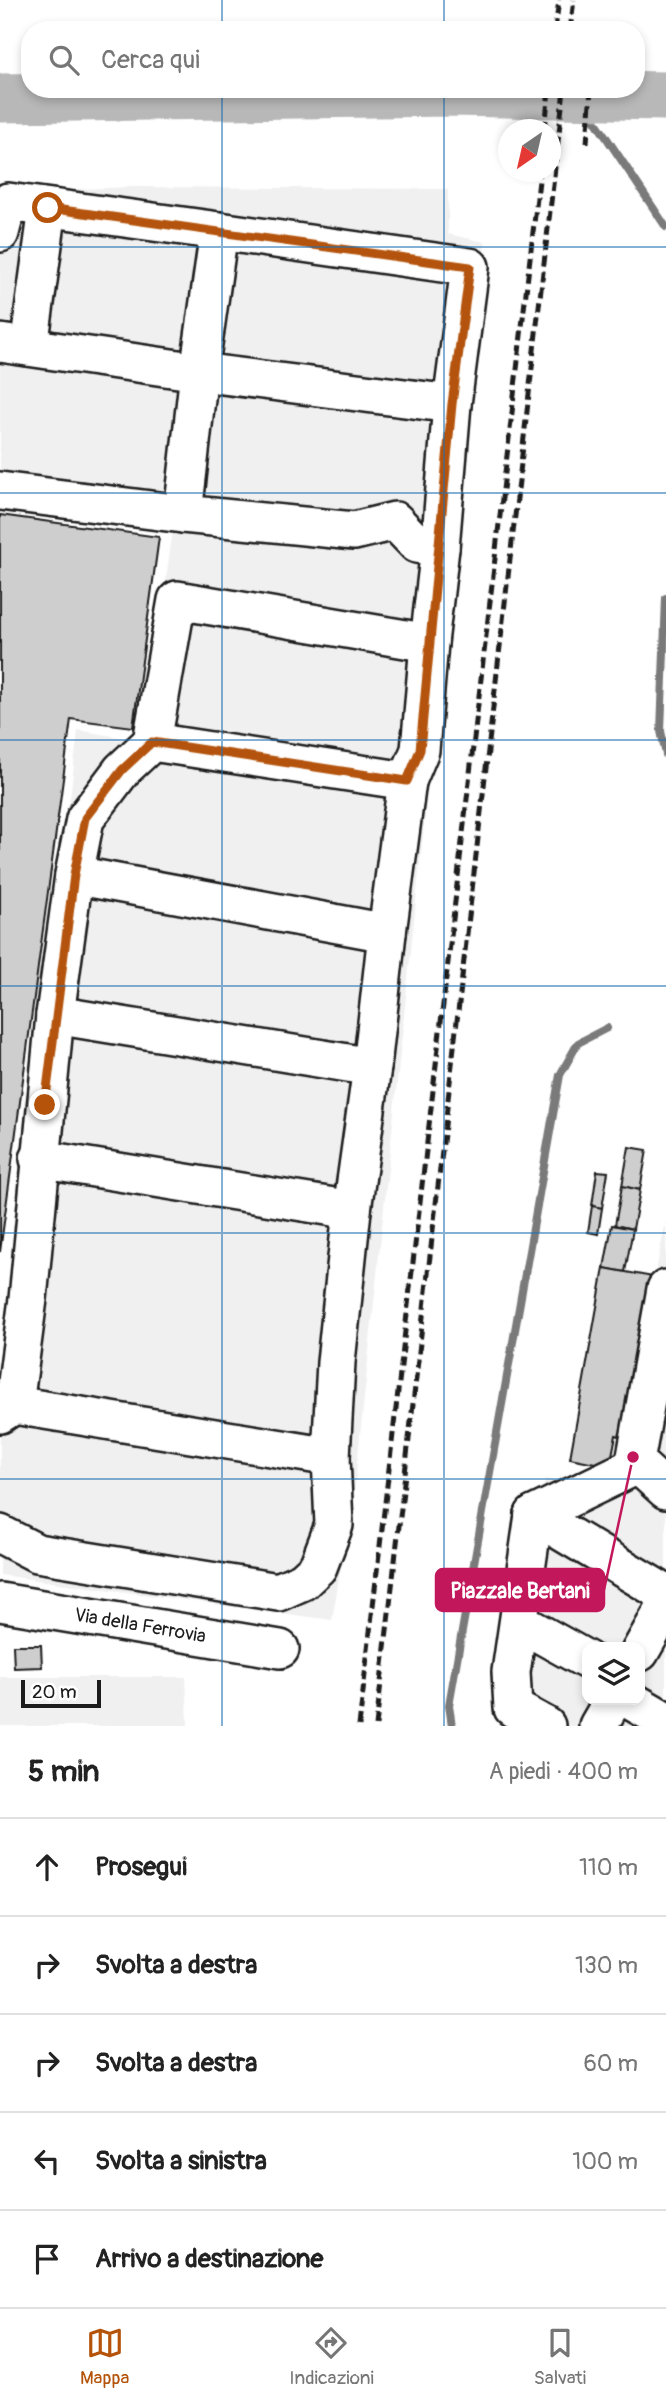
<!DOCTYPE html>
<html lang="it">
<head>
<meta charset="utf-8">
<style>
  body { margin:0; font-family:Pangolin,sans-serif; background:#f2f2f2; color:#222 }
  .controls { position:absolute; right:21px; bottom:21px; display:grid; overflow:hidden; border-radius:14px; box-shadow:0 4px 10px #0003 }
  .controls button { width:63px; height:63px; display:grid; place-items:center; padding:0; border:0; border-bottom:2px solid #e0e0e0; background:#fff; color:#222; font:35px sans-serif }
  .compass { position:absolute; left:498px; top:119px; width:63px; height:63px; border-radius:50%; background:#fff; box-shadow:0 4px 10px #0003; rotate:214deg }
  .scale { position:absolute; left:21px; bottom:18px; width:80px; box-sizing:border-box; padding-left:7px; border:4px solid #1c1c1c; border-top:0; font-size:19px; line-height:24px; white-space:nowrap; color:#1c1c1c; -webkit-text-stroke:5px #fff; paint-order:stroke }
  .stop { position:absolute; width:21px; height:21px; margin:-16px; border:5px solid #b45309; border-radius:50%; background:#fff }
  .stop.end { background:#b45309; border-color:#fff; box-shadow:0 2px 7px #0008 }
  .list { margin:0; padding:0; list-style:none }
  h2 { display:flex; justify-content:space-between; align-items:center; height:91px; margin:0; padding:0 28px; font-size:30px }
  h2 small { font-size:23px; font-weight:400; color:#767676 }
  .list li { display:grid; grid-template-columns:46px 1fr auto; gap:21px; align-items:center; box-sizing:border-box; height:98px; padding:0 28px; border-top:2px solid #e0e0e0 }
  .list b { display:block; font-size:26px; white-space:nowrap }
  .list em { font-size:23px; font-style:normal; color:#767676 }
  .icon { flex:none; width:38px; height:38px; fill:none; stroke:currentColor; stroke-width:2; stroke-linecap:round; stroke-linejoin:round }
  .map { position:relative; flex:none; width:666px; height:1726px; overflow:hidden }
  .search { position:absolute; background:#fff; box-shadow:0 4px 10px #0003; left:21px; right:21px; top:21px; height:77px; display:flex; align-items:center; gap:18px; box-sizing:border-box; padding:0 24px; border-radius:28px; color:#767676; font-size:26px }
  .sheet { height:581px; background:#fff }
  nav { display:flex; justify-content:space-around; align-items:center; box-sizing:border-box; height:98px; border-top:2px solid #e0e0e0; background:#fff; font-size:19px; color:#767676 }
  nav a { display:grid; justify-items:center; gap:4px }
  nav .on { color:#b45309 }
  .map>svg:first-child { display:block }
  .built { fill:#f0f0f0; fill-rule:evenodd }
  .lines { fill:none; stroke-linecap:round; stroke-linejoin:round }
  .stream { stroke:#7a7a7a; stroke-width:8 }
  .river { stroke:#b8b8b8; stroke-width:49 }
  .building { fill:#cecece; stroke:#1c1c1c; stroke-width:2 }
  .minor-casing { stroke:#1c1c1c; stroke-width:42 }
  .minor { stroke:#fff; stroke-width:37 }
  .rail { stroke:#1c1c1c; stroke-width:5; stroke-dasharray:10 5; stroke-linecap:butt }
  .route { stroke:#b45309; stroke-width:9 }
  .grid { fill:none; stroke:#1f6fb2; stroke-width:2; stroke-opacity:0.55 }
  .labels { text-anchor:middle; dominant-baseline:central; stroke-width:5; stroke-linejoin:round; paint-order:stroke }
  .street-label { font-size:19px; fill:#1c1c1c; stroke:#fff }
  .leader { fill:none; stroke:#c2185b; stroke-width:2.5 }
  .callout-dot { fill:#c2185b; stroke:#fff; stroke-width:2.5 }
  .callout { fill:#c2185b; stroke:#c2185b; stroke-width:2.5 }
  .callout-label { font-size:21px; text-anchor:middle; font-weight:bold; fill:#fff }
</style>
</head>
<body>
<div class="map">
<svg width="666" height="1726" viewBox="0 0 666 1726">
  <rect width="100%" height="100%" fill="#fff"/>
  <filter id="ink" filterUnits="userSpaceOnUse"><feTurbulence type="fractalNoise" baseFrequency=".0143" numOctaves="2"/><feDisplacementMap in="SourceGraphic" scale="14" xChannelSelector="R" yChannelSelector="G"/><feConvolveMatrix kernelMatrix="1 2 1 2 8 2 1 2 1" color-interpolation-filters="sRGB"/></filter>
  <g filter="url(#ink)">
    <g class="built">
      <polygon points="132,187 448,189 448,234 485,242 355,1484 332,1620 0,1575 0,1353 5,1353 78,730 142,741 175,517 0,494 0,192"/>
      <path d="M 666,1221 L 666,1726 L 532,1726 L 520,1624 L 545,1479 L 594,1490 L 605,1434 L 623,1435 ZM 587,1647 L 640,1647 L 640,1700 L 587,1700 Z"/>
      <polygon points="0,1677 186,1677 188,1726 0,1726"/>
    </g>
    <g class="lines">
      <g class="stream">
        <polyline points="578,95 666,227"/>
        <polyline points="666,598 661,731 666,755"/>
        <polyline points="452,1726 449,1705 560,1075 578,1043 607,1028"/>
      </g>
      <polyline class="river" points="0,98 451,92 666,96"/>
    </g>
    <g class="building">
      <polygon points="0,515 159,537 133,727 71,719 0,1252"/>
      <polygon points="629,1147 647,1150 640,1190 622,1186"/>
      <polygon points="597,1171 608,1172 602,1208 592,1206"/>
      <polygon points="622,1186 640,1190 633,1229 615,1225"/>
      <polygon points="592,1206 602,1208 598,1234 588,1232"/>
      <polygon points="612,1225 633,1229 625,1272 604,1268"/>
      <polygon points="604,1268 664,1279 635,1440 616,1435 610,1466 570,1458"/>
      <polygon points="13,1645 41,1645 42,1667 14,1668"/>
    </g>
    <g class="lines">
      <g class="minor-casing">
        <g id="minor">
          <polygon points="219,231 470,267 452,404 440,548 417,544 395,521 354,531 183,514 199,372"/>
          <polyline points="0,233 8,202 219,231"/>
          <polyline points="0,343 199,372 452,404"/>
          <polyline points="29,347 48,208"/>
          <polyline points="0,491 183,514"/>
          <polyline points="152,742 177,600 429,643"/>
          <polyline points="74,875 387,933 407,781"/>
          <polyline points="55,1015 372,1067 387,933"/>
          <polyline points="39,1159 352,1210 372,1067"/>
          <polyline points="14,1405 28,1299 55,1015 74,875 85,819 122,770 152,742 407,781 420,750 429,643 440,548"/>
          <polyline points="0,1414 14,1405 331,1457 336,1362 352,1210"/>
          <polyline points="635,1462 666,1490"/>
          <polyline points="534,1515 627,1470 635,1462 666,1289"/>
          <polyline points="534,1515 511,1672 513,1708 546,1726"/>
          <polyline points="534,1515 666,1594"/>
          <polyline points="0,1534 37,1553 278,1592 303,1581 318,1567 334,1525 331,1457"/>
          <path id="s1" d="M 0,1602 L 280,1649"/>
          <polyline points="519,1622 587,1660"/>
          <polyline points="640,1652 666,1606"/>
          <polyline points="630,1700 666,1721"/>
          <polyline points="598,1726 613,1700"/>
        </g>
      </g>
      <use href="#minor" class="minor"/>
      <g class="rail">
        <polyline points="555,30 559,0"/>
        <polyline points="570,30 574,0"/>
        <polyline points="545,130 549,89"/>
        <polyline points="587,143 591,89"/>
        <polyline points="359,1726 540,172"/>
        <polyline points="376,1726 564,89"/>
      </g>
    </g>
  </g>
  <g class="lines" filter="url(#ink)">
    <polyline class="route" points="45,1105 74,875 85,818 122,770 152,742 407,781 420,750 452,404 470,267 48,208"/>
  </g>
  <path class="grid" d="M 222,0 L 222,30M 444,0 L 444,30M 222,89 L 222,1726M 444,89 L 444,1726M 0,247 L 666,247M 0,493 L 666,493M 0,740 L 666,740M 0,986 L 666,986M 0,1233 L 666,1233M 0,1479 L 666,1479"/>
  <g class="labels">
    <g class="street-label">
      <text stroke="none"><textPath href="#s1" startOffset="142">Via della Ferrovia</textPath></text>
    </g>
  </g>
  <path class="leader" d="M633 1457L604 1590"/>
  <circle class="callout-dot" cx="633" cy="1457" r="7"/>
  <rect class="callout" x="436" y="1569" width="168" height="42" rx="7"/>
  <g class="callout-label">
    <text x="520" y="1598">Piazzale Bertani</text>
  </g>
</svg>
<div class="controls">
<button><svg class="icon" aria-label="layers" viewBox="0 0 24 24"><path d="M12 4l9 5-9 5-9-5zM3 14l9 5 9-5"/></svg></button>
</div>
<svg class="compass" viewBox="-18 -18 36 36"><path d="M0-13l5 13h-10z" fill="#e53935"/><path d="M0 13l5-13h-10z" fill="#767676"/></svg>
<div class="scale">20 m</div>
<div class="stop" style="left:48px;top:208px"></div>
<div class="stop end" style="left:45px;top:1105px"></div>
<div class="search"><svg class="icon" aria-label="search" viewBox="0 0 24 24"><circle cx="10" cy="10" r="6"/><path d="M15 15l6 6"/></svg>Cerca qui</div>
</div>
<section class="sheet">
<h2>5 min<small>A piedi · 400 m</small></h2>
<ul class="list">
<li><svg class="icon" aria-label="ahead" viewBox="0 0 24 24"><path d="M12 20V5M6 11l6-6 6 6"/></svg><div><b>Prosegui</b></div><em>110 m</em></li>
<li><svg class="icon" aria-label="right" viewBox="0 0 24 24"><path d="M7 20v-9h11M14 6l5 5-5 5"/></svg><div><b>Svolta a destra</b></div><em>130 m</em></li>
<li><svg class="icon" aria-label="right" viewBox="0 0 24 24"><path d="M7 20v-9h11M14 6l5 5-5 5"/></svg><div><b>Svolta a destra</b></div><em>60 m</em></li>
<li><svg class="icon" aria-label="left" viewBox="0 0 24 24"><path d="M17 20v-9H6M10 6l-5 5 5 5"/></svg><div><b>Svolta a sinistra</b></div><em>100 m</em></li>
<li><svg class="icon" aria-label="arrive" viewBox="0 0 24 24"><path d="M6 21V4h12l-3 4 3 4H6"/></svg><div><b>Arrivo a destinazione</b></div></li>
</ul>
</section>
<nav>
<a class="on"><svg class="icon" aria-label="map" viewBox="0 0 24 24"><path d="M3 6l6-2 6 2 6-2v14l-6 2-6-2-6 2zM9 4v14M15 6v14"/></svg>Mappa</a>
<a><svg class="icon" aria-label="directions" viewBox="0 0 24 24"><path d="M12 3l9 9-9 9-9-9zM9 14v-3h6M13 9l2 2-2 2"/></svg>Indicazioni</a>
<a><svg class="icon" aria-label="saved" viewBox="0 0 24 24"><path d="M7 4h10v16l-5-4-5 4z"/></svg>Salvati</a>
</nav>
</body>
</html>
